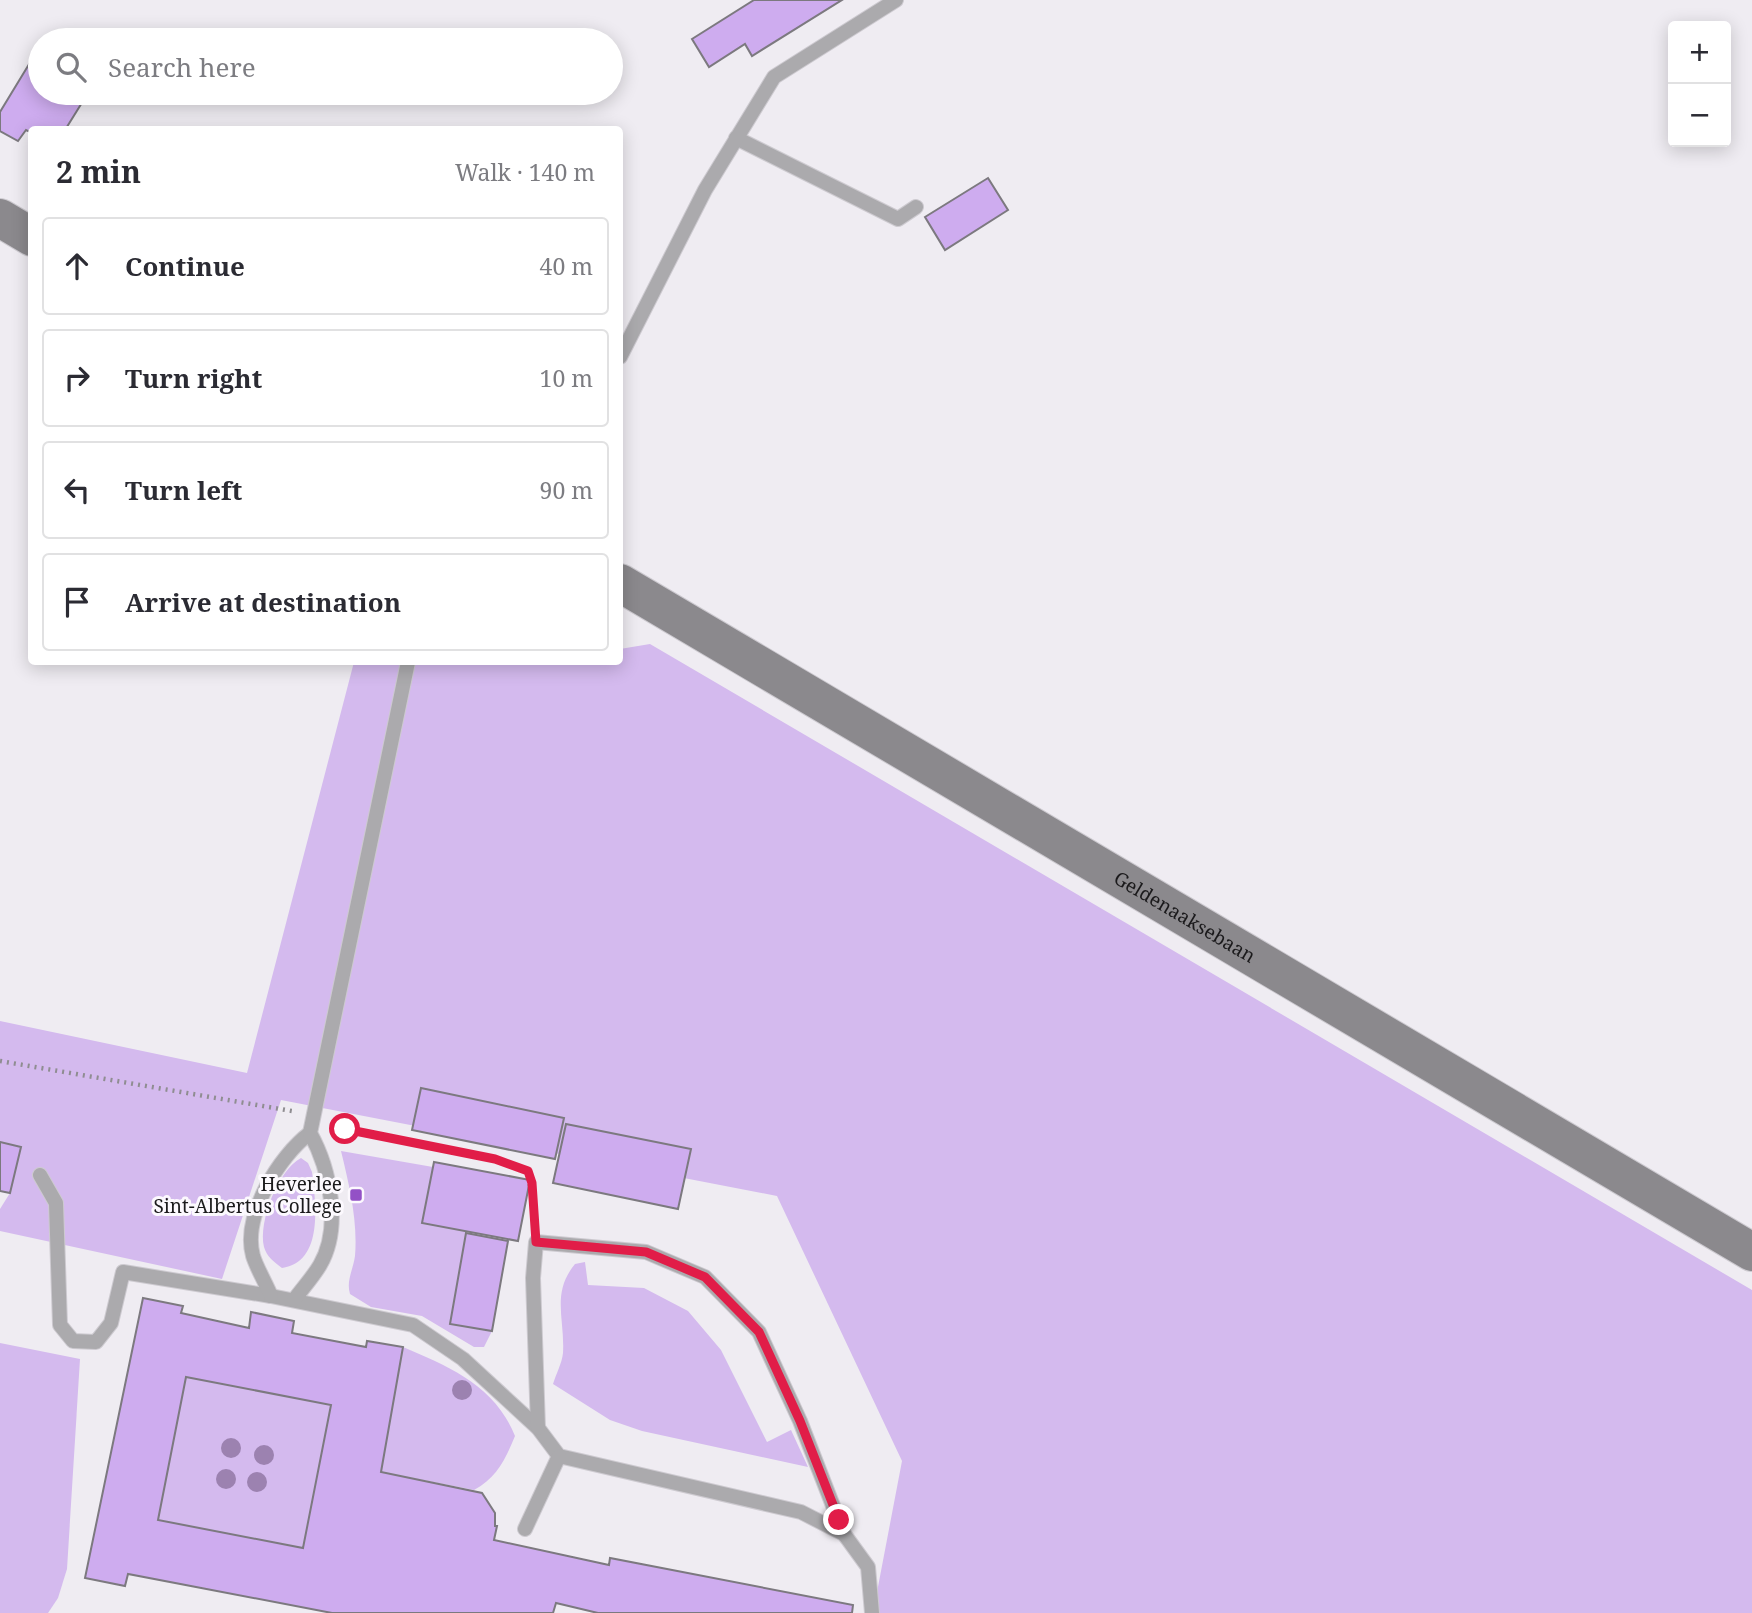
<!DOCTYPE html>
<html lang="en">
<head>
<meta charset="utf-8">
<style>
  body { margin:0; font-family:"Noto Serif",serif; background:#f7f7f7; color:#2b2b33 }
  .controls { position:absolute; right:21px; top:21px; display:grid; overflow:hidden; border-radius:7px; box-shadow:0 4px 18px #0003 }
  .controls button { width:63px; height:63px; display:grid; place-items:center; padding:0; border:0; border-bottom:2px solid #e1e1e2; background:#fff; color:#2b2b33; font:35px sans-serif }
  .stop { position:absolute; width:21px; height:21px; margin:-16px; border:5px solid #e11d48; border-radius:50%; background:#fff }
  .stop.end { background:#e11d48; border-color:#fff; box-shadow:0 2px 7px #0008 }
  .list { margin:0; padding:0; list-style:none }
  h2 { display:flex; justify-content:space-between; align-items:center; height:91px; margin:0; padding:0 28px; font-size:30px }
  h2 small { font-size:23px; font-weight:400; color:#7c7c81 }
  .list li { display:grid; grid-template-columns:46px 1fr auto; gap:21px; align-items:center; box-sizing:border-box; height:98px; margin:0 14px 14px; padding:0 14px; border:2px solid #e1e1e2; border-radius:7px }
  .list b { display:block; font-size:26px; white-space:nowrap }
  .list em { font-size:23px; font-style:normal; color:#7c7c81 }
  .icon { flex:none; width:38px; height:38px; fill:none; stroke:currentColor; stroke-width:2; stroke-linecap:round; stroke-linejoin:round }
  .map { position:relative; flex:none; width:1752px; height:1613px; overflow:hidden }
  .search { position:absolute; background:#fff; box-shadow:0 4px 18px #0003; left:28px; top:28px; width:595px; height:77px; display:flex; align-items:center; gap:18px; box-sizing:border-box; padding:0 24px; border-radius:38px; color:#7c7c81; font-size:26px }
  .panel { position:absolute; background:#fff; box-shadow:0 4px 18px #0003; left:28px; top:126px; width:595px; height:539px; border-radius:7px }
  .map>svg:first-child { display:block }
  .green { fill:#d4baee }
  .building { fill:#ceacef; stroke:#7c797f; stroke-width:2; fill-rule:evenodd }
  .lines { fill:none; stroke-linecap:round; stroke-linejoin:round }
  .lane-casing { stroke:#cdcad0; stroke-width:16 }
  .secondary-casing { stroke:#cdcad0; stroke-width:40 }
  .path { stroke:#8f8d91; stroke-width:4.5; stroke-dasharray:2 5; stroke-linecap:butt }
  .lane { stroke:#abaaad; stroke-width:14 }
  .secondary { stroke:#8b898d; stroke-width:38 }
  .tree { fill:#9c82b0 }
  .route { stroke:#e11d48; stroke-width:9 }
  .poi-dot { fill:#9351c6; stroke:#fcf9fe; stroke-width:2.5 }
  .labels { text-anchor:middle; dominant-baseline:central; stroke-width:6; stroke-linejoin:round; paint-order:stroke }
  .street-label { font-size:19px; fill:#1b1a1c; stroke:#fcf9fe }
  .poi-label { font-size:19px; fill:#1b1a1c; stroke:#fcf9fe; text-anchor:end }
</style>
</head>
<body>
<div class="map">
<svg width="1752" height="1613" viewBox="0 0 1752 1613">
  <rect width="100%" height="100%" fill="#efecf2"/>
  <g class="green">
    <polygon points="650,644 1752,1290 1752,1613 873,1613 902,1461 777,1196 281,1100 222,1279 0,1231 0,1209 10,1193 21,1148 0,1142 0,1021 247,1073 354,662 620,662 620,649"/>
    <path d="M 341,1151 L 433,1167 L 422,1222 L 466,1231 L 450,1324 L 492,1331 L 484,1347 L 474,1347 L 422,1316 L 371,1307 L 350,1294 C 346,1281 353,1270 355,1256 C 358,1221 349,1184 341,1151 Z"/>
    <path d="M 301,1158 L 308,1163 L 312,1172 C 316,1204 324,1262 282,1268 C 274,1262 267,1257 264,1247 C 258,1222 278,1170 301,1158 Z"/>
    <path d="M 585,1262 L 588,1285 L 644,1288 L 688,1311 L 721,1350 L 767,1442 L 791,1430 L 808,1467 L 642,1431 L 610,1420 L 553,1384 C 556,1374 562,1363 563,1353 C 565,1319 551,1293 575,1264 Z"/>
    <polygon points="0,1343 80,1359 67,1569 58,1598 48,1613 0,1613"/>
    <path d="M 403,1347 C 450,1367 495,1386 515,1436 C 505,1460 497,1477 474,1490 L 381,1472 Z"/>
    <polygon points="186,1377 331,1405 303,1548 158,1520"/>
  </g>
  <g class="building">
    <polygon points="754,0 842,0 752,56 745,44 709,67 692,39"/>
    <polygon points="34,56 40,59 40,93 88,93 65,130 32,130 32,133 26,130 18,141 0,131 0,112"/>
    <polygon points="988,178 1008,210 945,250 925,217"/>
    <polygon points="421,1088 564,1118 555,1159 412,1130"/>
    <polygon points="566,1124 691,1149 678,1209 553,1183"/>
    <polygon points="0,1142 21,1147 10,1193 0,1191"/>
    <polygon points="434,1162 530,1180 518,1241 422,1223"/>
    <polygon points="466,1233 508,1241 492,1331 450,1324"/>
    <path d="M 143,1298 L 183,1306 L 181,1313 L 249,1328 L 251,1312 L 294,1321 L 292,1333 L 366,1347 L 367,1341 L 403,1347 L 381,1472 L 482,1493 L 495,1513 L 495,1526 L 497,1526 L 494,1540 L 609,1565 L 610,1558 L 853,1605 L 852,1613 L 598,1613 L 556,1603 L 553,1613 L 332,1613 L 128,1574 L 125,1586 L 85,1578 ZM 186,1377 L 331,1405 L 303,1548 L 158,1520 Z"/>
  </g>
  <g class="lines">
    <g class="lane-casing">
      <g id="lane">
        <polyline points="736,138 898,219 916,207"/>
        <polyline points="620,357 705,190 774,77 896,0"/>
        <polyline points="40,1175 56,1203 60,1325 73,1341 96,1342 111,1323 123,1272 271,1296 413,1325 463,1359 538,1428 559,1456 801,1512 844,1534"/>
        <path d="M 271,1296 C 266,1283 257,1269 253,1256 C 242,1216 279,1156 310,1133"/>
        <path d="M 294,1300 C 302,1289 313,1277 320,1265 C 342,1227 330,1169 310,1133 L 408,662"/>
        <polyline points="538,1428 533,1278 536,1242 646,1252 705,1277 759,1332 800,1421 844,1534 868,1567 872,1613"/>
        <polyline points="525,1529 559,1456"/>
      </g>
    </g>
    <g class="secondary-casing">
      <g id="secondary">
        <polyline points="0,218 32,237"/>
        <path id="s1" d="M 620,583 L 1752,1252"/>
      </g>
    </g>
    <g class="path">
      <polyline points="0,1061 292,1111"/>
      <polyline points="336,1128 496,1159 528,1171 534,1220"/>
    </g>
    <use href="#lane" class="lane"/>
    <use href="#secondary" class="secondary"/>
  </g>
  <g class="tree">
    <circle cx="462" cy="1390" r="10"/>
    <circle cx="231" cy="1448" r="10"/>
    <circle cx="264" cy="1455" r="10"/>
    <circle cx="226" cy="1479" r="10"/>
    <circle cx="257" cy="1482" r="10"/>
  </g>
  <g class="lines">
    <polyline class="route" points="345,1129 495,1159 528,1171 532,1183 536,1242 646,1252 705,1277 759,1332 800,1421 839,1520"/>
  </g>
  <rect class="poi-dot" x="349" y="1188" width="14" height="14" rx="3.5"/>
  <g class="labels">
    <g class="street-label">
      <text stroke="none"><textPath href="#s1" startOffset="656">Geldenaaksebaan</textPath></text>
    </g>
    <g class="poi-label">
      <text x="342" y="1184">Heverlee<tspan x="342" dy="22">Sint-Albertus College</tspan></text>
    </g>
  </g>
</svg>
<div class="controls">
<button>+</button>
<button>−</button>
</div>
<div class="stop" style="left:345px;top:1129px"></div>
<div class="stop end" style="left:839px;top:1520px"></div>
<div class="search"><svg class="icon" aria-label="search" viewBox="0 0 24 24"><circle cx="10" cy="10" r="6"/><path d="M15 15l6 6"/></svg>Search here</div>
<section class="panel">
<h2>2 min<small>Walk · 140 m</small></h2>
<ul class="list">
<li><svg class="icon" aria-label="ahead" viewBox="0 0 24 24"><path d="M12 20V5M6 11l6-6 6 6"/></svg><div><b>Continue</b></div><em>40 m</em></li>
<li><svg class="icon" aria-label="right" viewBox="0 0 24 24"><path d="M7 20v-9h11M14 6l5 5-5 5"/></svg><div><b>Turn right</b></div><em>10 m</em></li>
<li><svg class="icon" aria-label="left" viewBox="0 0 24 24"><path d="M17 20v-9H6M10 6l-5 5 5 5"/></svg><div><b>Turn left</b></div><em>90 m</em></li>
<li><svg class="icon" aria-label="arrive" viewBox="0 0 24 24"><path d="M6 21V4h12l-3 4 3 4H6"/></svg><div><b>Arrive at destination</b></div></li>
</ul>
</section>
</div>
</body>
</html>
